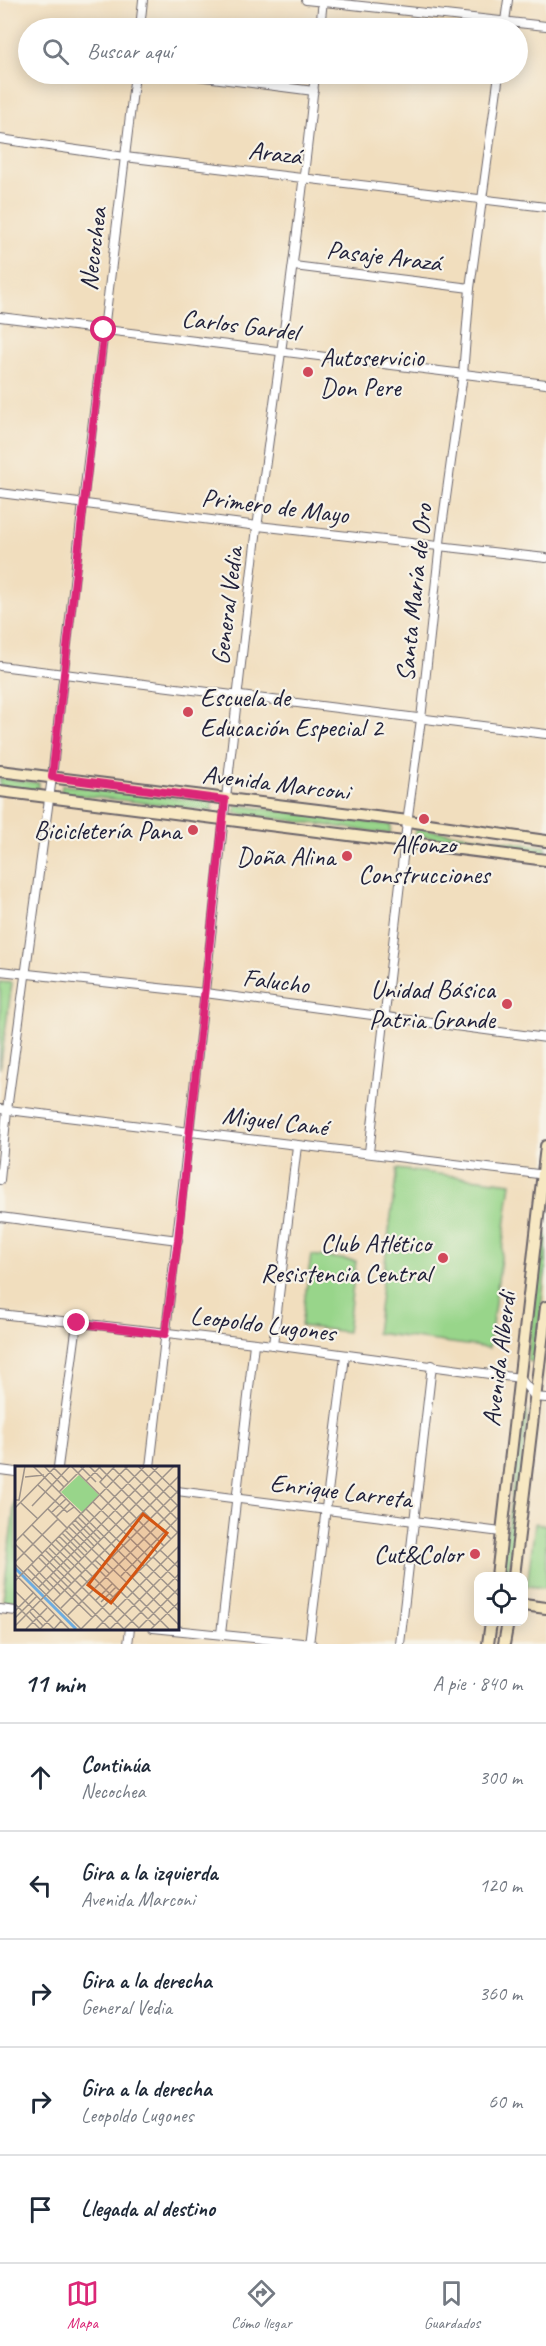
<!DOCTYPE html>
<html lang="es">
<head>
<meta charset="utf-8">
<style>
  body { margin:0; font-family:Caveat,sans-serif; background:#f2f2f3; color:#1f2937 }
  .controls { position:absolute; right:18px; bottom:18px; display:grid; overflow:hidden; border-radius:12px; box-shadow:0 3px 15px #0003 }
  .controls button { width:54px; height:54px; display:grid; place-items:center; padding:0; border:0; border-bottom:2px solid #e0e1e3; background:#fff; color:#1f2937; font:30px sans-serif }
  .stop { position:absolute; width:18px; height:18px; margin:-14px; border:4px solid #db2777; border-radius:50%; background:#fff }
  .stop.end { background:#db2777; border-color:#fff; box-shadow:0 2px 6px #0008 }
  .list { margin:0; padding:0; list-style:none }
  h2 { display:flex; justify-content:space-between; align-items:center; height:78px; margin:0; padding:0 24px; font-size:26px }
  h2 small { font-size:20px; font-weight:400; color:#747a83 }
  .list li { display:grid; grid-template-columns:39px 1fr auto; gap:18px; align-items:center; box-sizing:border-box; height:108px; padding:0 24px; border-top:2px solid #e0e1e3 }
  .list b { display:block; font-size:22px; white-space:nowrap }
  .list p { margin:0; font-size:20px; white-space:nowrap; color:#747a83 }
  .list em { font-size:20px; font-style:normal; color:#747a83 }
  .icon { flex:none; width:33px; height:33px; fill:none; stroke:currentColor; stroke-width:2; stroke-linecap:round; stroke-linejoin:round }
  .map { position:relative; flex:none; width:546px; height:1644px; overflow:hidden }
  .search { position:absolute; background:#fff; box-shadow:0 3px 15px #0003; left:18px; right:18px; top:18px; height:66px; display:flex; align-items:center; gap:15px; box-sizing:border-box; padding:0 21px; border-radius:33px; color:#747a83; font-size:22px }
  .sheet { height:618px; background:#fff }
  nav { display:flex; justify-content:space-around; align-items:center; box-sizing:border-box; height:84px; border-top:2px solid #e0e1e3; background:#fff; font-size:16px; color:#747a83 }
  nav a { display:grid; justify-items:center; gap:3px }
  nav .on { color:#db2777 }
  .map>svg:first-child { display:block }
  .green { fill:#98d58a; stroke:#5d7c62; stroke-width:1.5 }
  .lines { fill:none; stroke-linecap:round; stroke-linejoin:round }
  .street-casing { stroke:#6a6469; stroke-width:10 }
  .secondary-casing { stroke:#6a6469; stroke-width:14 }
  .street { stroke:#fff; stroke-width:8 }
  .secondary { stroke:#f7e8c3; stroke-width:10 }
  .route { stroke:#db2777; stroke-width:8 }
  .poi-dot { fill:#d1495b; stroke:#f7f3e8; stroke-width:2 }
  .labels { text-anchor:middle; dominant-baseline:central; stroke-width:4.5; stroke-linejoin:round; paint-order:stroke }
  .street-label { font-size:26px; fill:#22223b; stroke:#f7f3e8 }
  .poi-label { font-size:26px; fill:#22223b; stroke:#f7f3e8; text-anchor:end }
  .inset-river { fill:none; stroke:#6dace0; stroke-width:3 }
  .inset-road { fill:none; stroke:#9e938a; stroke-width:1.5 }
  .view { fill:#d45411; fill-opacity:0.15; stroke:#d45411; stroke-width:3 }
  .inset-edge { fill:none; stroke:#22223b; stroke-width:3 }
</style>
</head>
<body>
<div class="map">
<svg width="546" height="1644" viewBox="0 0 546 1644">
  <rect width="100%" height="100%" fill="#f7f3e8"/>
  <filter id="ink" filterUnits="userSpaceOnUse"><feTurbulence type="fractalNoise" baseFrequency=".0167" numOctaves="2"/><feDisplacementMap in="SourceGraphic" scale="12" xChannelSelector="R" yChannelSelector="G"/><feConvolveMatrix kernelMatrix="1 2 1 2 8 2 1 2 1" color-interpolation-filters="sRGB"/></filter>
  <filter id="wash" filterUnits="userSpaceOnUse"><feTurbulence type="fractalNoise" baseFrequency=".008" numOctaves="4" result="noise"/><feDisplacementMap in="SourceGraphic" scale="24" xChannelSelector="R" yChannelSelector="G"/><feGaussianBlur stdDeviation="1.35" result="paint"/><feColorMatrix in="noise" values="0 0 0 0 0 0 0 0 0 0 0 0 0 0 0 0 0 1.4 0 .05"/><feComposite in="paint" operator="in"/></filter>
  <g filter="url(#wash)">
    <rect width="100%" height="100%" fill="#f1debe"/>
    <g class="green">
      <polygon points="0,778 39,783 38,791 0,786"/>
      <polygon points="62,785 213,802 212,811 61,793"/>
      <polygon points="236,805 391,825 390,834 235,813"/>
      <polygon points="416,828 546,847 546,854 415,835"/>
      <polygon points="0,982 12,983 0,1069"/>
      <polygon points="397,1169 511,1183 489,1348 376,1333"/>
      <polygon points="543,1233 546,1233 546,1264 535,1362 527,1361"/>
      <polygon points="311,1255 356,1261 347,1332 301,1326"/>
      <polygon points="522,1411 528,1411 508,1576 501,1576"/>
      <polygon points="16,1489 16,1601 3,1600"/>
      <polygon points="535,1523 546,1525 546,1588 527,1586"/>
    </g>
  </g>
  <g filter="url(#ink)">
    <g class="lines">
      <g class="street-casing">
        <g id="street">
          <polyline points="306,0 546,26"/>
          <polyline points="140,28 143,0"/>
          <polyline points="320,28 323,0"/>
          <polyline points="504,28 508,0"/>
          <polyline points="181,74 314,91"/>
          <polyline points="0,139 125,157 546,207"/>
          <polyline points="294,266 470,288"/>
          <polyline points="0,317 546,384"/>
          <polyline points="0,493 258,526 546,558"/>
          <polyline points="0,666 546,734"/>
          <polyline points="0,971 205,993 546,1038"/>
          <polyline points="0,1109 546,1175"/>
          <polyline points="369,1152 406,831 421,719 441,534 463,374 470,288 499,74"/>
          <polyline points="0,1180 7,1110 52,777 83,503 135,74"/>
          <polyline points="0,1217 178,1240"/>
          <polyline points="0,1314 273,1345 520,1378 535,1397 546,1398"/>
          <polyline points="273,1345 297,1146"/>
          <polyline points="58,1467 77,1323"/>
          <path d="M 150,1467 C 168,1308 188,1150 205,991 C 222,836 238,682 257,528 C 277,377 300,226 315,74"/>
          <polyline points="0,1470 16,1472"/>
          <polyline points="177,1491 501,1532"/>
          <polyline points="0,1609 16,1611"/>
          <polyline points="153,1628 312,1644"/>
          <polyline points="221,1634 254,1344"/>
          <polyline points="128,1644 130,1628"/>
          <polyline points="309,1644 345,1356"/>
          <polyline points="400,1644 432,1365"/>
        </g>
      </g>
      <g class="secondary-casing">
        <g id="secondary">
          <polyline points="0,771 408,821 546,841"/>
          <polyline points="0,791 546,860"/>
          <polyline points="497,1576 546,1146"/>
          <polyline points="514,1576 546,1307"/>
          <polyline points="524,1605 546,1608"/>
          <polyline points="488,1644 491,1622"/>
          <polyline points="504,1644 508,1622"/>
        </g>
      </g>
      <use href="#street" class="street"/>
      <use href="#secondary" class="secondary"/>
    </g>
  </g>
  <g class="lines" filter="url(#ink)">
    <polyline class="route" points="77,1323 165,1334 178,1240 225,800 52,777 104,330"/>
  </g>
  <g class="poi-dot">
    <circle cx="308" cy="372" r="6"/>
    <circle cx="188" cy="712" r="6"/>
    <circle cx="424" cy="819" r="6"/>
    <circle cx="193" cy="830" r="6"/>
    <circle cx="347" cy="856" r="6"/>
    <circle cx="507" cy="1004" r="6"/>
    <circle cx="443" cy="1258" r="6"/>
    <circle cx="475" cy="1554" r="6"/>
  </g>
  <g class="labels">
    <g class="street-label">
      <text transform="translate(275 153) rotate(7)">Arazá</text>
      <text transform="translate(93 249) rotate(-83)">Necochea</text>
      <text transform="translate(384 256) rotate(7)">Pasaje Arazá</text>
      <text transform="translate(240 325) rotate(7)">Carlos Gardel</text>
      <text transform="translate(275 506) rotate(7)">Primero de Mayo</text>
      <text transform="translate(414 593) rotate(-84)">Santa María de Oro</text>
      <text transform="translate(227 606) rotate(-83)">General Vedia</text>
      <text transform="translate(276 783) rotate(7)">Avenida Marconi</text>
      <text transform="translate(276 981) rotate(7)">Falucho</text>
      <text transform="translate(275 1121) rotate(7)">Miguel Cané</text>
      <text transform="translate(263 1324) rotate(7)">Leopoldo Lugones</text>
      <text transform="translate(499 1359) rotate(-83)">Avenida Alberdi</text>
      <text transform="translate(341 1491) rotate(7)">Enrique Larreta</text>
    </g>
    <g class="poi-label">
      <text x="320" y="357" text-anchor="start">Autoservicio<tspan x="320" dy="30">Don Pere</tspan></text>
      <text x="200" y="697" text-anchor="start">Escuela de<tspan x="200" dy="30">Educación Especial 2</tspan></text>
      <text x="181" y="830">Bicicletería Pana</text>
      <text x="424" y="844" text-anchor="middle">Alfonzo<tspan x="424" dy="30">Construcciones</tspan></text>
      <text x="335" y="856">Doña Alina</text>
      <text x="495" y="989">Unidad Básica<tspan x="495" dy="30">Patria Grande</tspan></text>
      <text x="431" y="1243">Club Atlético<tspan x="431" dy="30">Resistencia Central</tspan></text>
      <text x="463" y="1554">Cut&amp;Color</text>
    </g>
  </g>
  <g transform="translate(15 1466)">
    <rect width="164" height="164" fill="#f1debe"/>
    <path d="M 64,9 L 84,29 L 68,47 L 46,26 Z" fill="#98d58a"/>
    <path class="inset-river" d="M 0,102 L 61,163"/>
    <path class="inset-road" d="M 18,0 L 164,145M 29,0 L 49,21M 56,0 L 142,86M 65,0 L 81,16M 74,0 L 87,13M 83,0 L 156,73M 100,0 L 85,16 L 149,80M 109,0 L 162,53M 123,0 L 164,41M 135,0 L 164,28M 39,2 L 53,16M 98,2 L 162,66M 10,11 L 29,9M 71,15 L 86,0M 23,19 L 52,46 L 59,41M 44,26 L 70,0M 0,34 L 4,34 L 10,0M 78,36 L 136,93M 6,37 L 23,53M 17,40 L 55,0M 0,42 L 41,0M 33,43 L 53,63M 71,43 L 129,100M 36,47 L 51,33M 41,51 L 55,37M 63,51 L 86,74M 60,54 L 164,159M 57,57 L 79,80M 17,59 L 67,107M 54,61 L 111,116M 50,64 L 72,86M 47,67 L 140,160M 8,68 L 27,87M 44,70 L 67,93M 41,74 L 98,131M 0,76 L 47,28M 0,78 L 19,97M 34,82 L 56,104M 30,84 L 109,163M 145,84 L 164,102M 26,88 L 56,117M 23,91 L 95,163 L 164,94M 138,91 L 164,116M 80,94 L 94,107M 0,96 L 43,53M 0,98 L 66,163M 16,98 L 45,128M 131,98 L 164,130M 13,103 L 35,125M 0,108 L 54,163M 65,109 L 93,136M 35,110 L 78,152M 106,110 L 164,51M 17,114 L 130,0M 0,115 L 113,0M 110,119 L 154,163M 24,121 L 144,0M 0,125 L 39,163 L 46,155M 95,134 L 124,162M 80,135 L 97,118M 38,136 L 164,10M 86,136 L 101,121M 0,138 L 25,163 L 39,149M 46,142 L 164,24M 0,145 L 19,126M 15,146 L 28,160M 53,149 L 164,38M 0,152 L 22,130M 0,160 L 159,0M 11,163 L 32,142M 66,163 L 164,65M 81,163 L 164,80M 109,163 L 164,108M 123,163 L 164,122M 136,163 L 164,136"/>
    <path class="view" d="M 128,48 L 152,67 L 96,137 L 73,119 Z"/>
    <rect width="164" height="164" class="inset-edge"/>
  </g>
</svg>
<div class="controls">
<button><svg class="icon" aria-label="locate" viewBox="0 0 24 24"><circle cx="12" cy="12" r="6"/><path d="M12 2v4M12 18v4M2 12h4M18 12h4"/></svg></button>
</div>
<div class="stop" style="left:104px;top:330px"></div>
<div class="stop end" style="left:77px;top:1323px"></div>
<div class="search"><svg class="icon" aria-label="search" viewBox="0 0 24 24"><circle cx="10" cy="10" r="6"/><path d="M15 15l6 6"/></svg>Buscar aquí</div>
</div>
<section class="sheet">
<h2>11 min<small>A pie · 840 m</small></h2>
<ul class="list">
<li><svg class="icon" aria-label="ahead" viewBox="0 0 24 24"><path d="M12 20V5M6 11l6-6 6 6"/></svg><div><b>Continúa</b><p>Necochea</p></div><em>300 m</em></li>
<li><svg class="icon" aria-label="left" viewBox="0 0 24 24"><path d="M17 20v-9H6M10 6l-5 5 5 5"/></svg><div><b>Gira a la izquierda</b><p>Avenida Marconi</p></div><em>120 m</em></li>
<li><svg class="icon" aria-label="right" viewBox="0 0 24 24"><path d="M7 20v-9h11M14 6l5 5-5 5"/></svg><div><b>Gira a la derecha</b><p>General Vedia</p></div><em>360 m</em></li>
<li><svg class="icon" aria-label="right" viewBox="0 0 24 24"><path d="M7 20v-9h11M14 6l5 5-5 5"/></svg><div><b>Gira a la derecha</b><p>Leopoldo Lugones</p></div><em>60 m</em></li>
<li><svg class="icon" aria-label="arrive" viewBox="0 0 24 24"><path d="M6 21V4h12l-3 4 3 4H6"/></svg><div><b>Llegada al destino</b></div></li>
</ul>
</section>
<nav>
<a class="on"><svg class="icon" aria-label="map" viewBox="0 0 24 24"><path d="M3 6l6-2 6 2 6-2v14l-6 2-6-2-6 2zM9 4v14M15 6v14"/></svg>Mapa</a>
<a><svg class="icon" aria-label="directions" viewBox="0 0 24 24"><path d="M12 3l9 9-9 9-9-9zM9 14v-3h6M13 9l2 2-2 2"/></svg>Cómo llegar</a>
<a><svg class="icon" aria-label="saved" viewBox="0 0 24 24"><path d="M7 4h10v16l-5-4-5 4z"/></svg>Guardados</a>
</nav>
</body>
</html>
